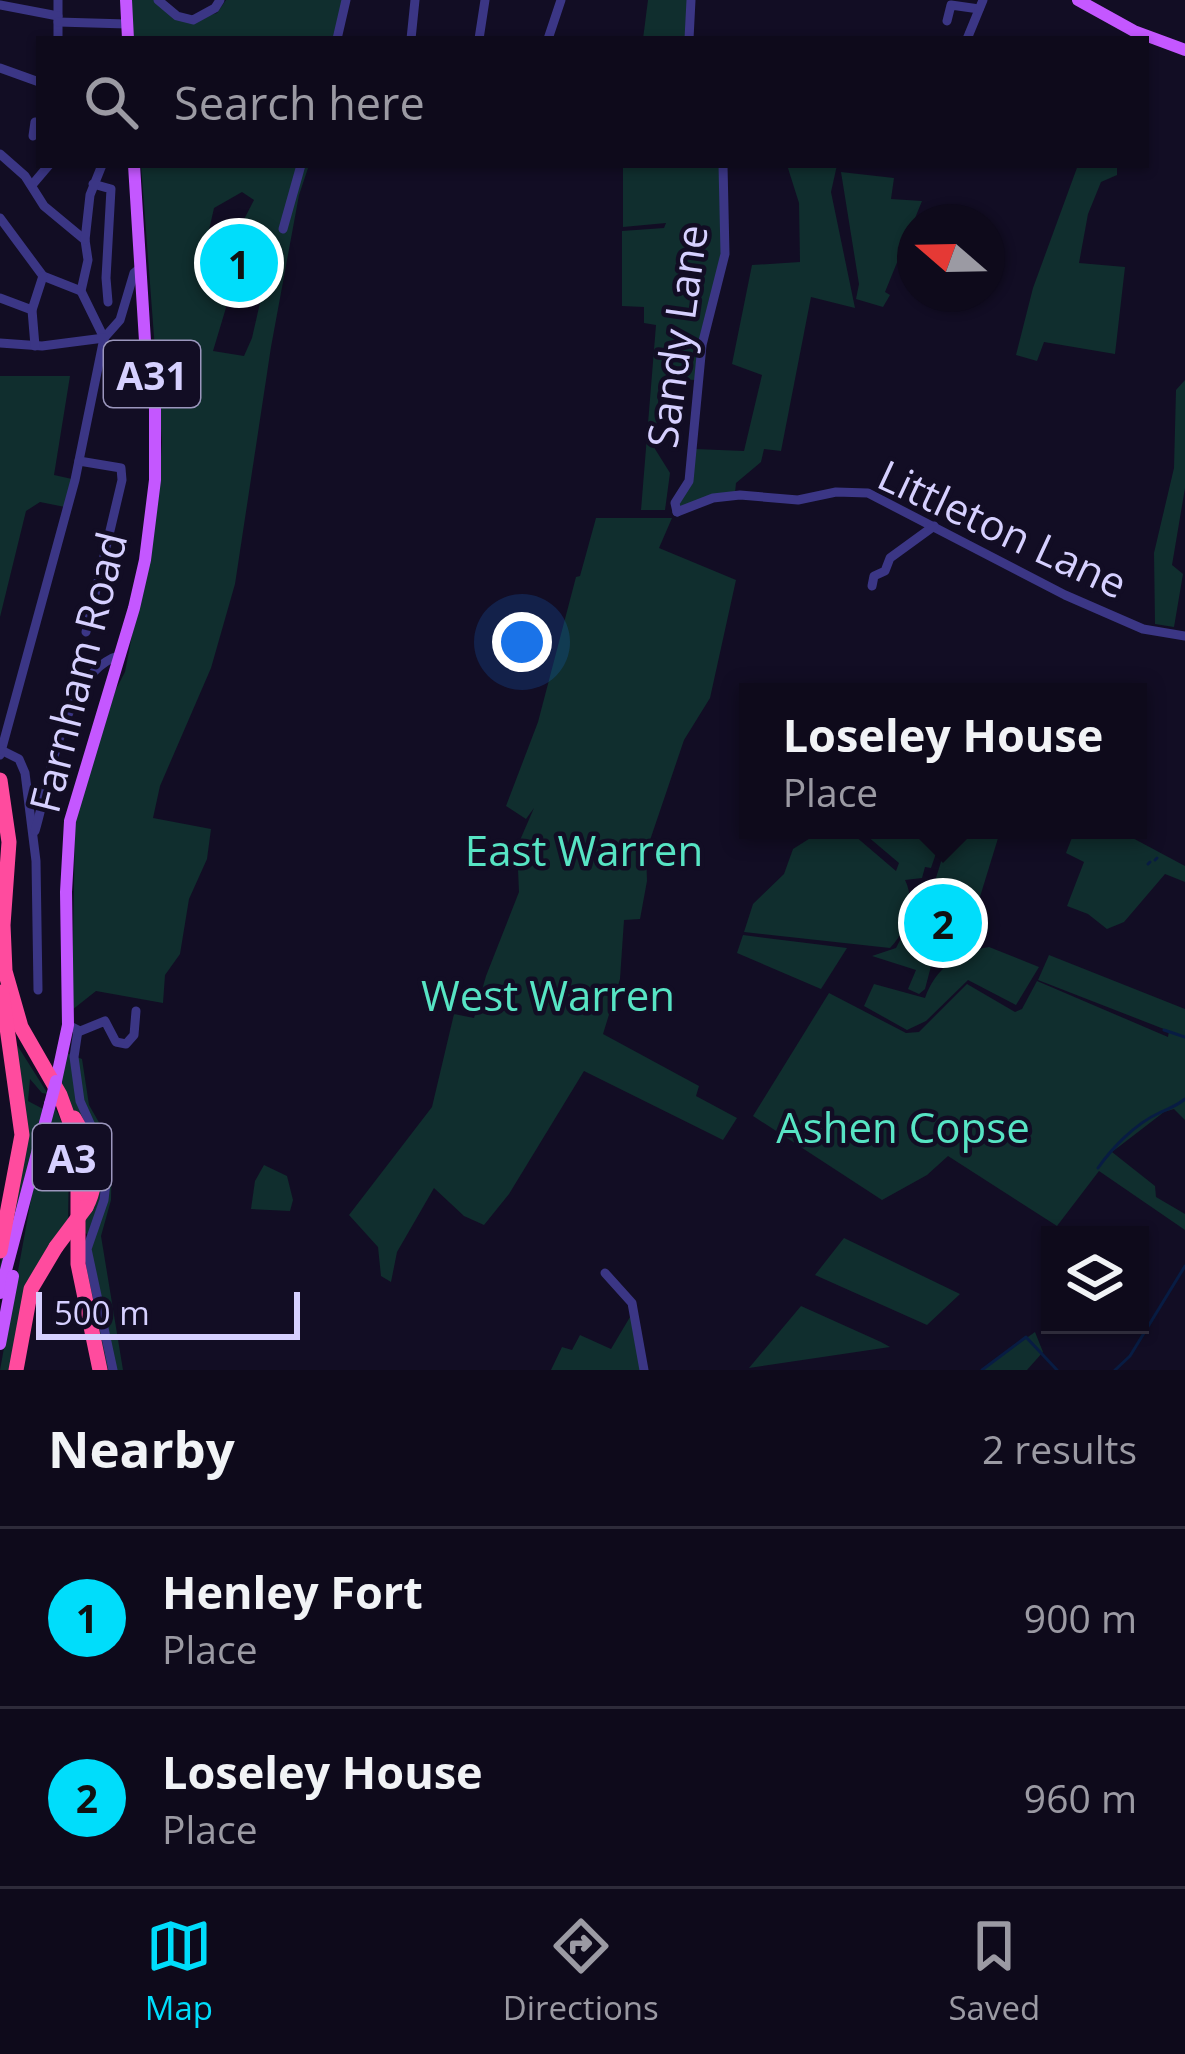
<!DOCTYPE html>
<html lang="en">
<head>
<meta charset="utf-8">
<style>
  body { margin:0; font-family:"Open Sans",sans-serif; background:#1c1828; color:#f1f3f6 }
  .controls { position:absolute; right:36px; bottom:36px; display:grid; overflow:hidden; border-radius:0px; box-shadow:0 3px 9px #0004 }
  .controls button { width:108px; height:108px; display:grid; place-items:center; padding:0; border:0; border-bottom:3px solid #2e2b3a; background:#0e0a1b; color:#f1f3f6; font:60px sans-serif }
  .compass { position:absolute; left:897px; top:204px; width:108px; height:108px; border-radius:50%; background:#0e0a1b; box-shadow:0 3px 9px #0004; rotate:290deg }
  .scale { position:absolute; left:36px; bottom:30px; width:264px; box-sizing:border-box; padding-left:12px; border:6px solid #d6d0ff; border-top:0; font-size:33px; line-height:42px; white-space:nowrap; color:#d6d0ff; -webkit-text-stroke:9px #120d24; paint-order:stroke }
  .you { position:absolute; left:522px; top:642px; width:42px; height:42px; margin:-30px; border:9px solid #fff; border-radius:50%; background:#1a73e8; box-shadow:0 0 0 18px #1a73e833 }
  .badge { display:grid; place-items:center; width:78px; height:78px; border-radius:50%; background:#00ddfb; color:#111; font-size:39px; font-weight:700 }
  .pin { position:absolute; translate:-50% -50%; border:6px solid #fff; box-shadow:0 3px 12px #0006 }
  .popup { position:absolute; left:739px; top:683px; width:408px; height:156px; box-sizing:border-box; display:grid; place-content:center; border-radius:0px; background:#0e0a1b; filter:drop-shadow(0 3px 9px #0005); font-size:39px; white-space:nowrap; color:#9b9aa3 }
  .popup b { font-size:45px; color:#f1f3f6 }
  .popup::after { content:''; position:absolute; left:50%; top:100%; margin-left:-24px; border:24px solid transparent; border-top-color:#0e0a1b }
  .list { margin:0; padding:0; list-style:none }
  h2 { display:flex; justify-content:space-between; align-items:center; height:156px; margin:0; padding:0 48px; font-size:51px }
  h2 small { font-size:39px; font-weight:400; color:#9b9aa3 }
  .list li { display:grid; grid-template-columns:78px 1fr auto; gap:36px; align-items:center; box-sizing:border-box; height:180px; padding:0 48px; border-top:3px solid #2e2b3a }
  .list b { display:block; font-size:45px; white-space:nowrap }
  .list p { margin:0; font-size:39px; white-space:nowrap; color:#9b9aa3 }
  .list em { font-size:39px; font-style:normal; color:#9b9aa3 }
  .icon { flex:none; width:66px; height:66px; fill:none; stroke:currentColor; stroke-width:2; stroke-linecap:round; stroke-linejoin:round }
  .map { position:relative; flex:none; width:1185px; height:1370px; overflow:hidden }
  .search { position:absolute; background:#0e0a1b; box-shadow:0 3px 9px #0004; left:36px; right:36px; top:36px; height:132px; display:flex; align-items:center; gap:30px; box-sizing:border-box; padding:0 42px; border-radius:0px; color:#9b9aa3; font-size:45px }
  .sheet { height:516px; background:#0e0a1b }
  nav { display:flex; justify-content:space-around; align-items:center; box-sizing:border-box; height:168px; border-top:3px solid #2e2b3a; background:#0e0a1b; font-size:33px; color:#9b9aa3 }
  nav a { display:grid; justify-items:center; gap:6px }
  nav .on { color:#00ddfb }
  .map>svg:first-child { display:block }
  .green { fill:#102e2e; fill-rule:evenodd }
  .lines { fill:none; stroke-linecap:round; stroke-linejoin:round }
  .stream { stroke:#081c43; stroke-width:3 }
  .minor { stroke:#3b3685; stroke-width:9 }
  .major { stroke:#c457ff; stroke-width:12 }
  .highway { stroke:#ff4b9e; stroke-width:15 }
  .major-bridge { stroke:#c457ff; stroke-width:12 }
  .highway-bridge { stroke:#ff4b9e; stroke-width:15 }
  .labels { text-anchor:middle; dominant-baseline:central; stroke-width:9; stroke-linejoin:round; paint-order:stroke }
  .shield { fill:#120d24; stroke:#9b96bd; stroke-width:3 }
  .shield-label { font-size:39px; font-weight:bold; fill:#d6d0ff }
  .street-label { font-size:42px; fill:#d6d0ff; stroke:#120d24 }
  .park-label { font-size:42px; fill:#57e4c4; stroke:#120d24 }
</style>
</head>
<body>
<div class="map">
<svg width="1185" height="1370" viewBox="0 0 1185 1370">
  <rect width="100%" height="100%" fill="#120d24"/>
  <g class="green">
    <polygon points="130,0 156,0 193,20 217,13 226,0 344,0 335,39 129,39"/>
    <polygon points="648,0 690,0 687,39 643,39"/>
    <path d="M 141,165 L 309,165 L 299,195 L 271,347 L 235,584 L 211,668 L 160,786 L 153,818 L 211,829 L 207,859 L 189,899 L 180,954 L 165,975 L 163,1003 L 96,991 L 72,1010 L 75,820 L 115,691 L 125,672 L 158,499 L 162,442 ZM 242,192 L 254,200 L 236,235 L 271,254 L 252,338 L 244,356 L 213,351 L 231,291 L 198,279 L 214,208 Z"/>
    <polygon points="623,165 721,165 722,254 696,380 671,379 659,389 655,449 670,473 665,510 641,510 656,325 644,323 644,307 622,306 622,231 664,228 666,223 623,227"/>
    <polygon points="787,165 837,165 831,192 855,308 811,297 781,451 764,449 761,462 736,483 735,493 678,510 695,449 744,451 762,375 732,364 752,265 800,262 799,203"/>
    <polygon points="1078,165 1117,165 1117,175 1101,182 1088,214 1079,263 1125,267 1115,354 1044,342 1037,361 1016,355 1033,288"/>
    <polygon points="841,172 894,178 891,199 922,201 885,292 890,295 883,307 856,299 859,284"/>
    <polygon points="0,376 70,376 54,475 72,479 65,507 40,502 26,511 0,617"/>
    <polygon points="1185,380 1185,488 1172,565 1183,574 1174,627 1155,624 1154,553 1174,468 1176,390"/>
    <polygon points="596,518 672,518 659,548 736,580 710,698 684,740 646,852 647,881 640,919 624,920 620,979 603,1034 699,1086 696,1096 737,1118 723,1140 584,1071 509,1194 484,1225 464,1216 434,1188 397,1252 391,1282 381,1276 378,1247 349,1215 432,1107 454,1014 474,1018 486,976 519,892 517,847 534,808 526,819 506,806 538,722 576,577 580,576"/>
    <path d="M 823,830 L 848,830 L 896,871 L 899,863 L 860,830 L 944,830 L 931,868 L 925,867 L 922,878 L 905,880 C 916,902 907,931 890,948 L 744,932 L 753,904 L 784,874 L 793,849 Z"/>
    <polygon points="951,830 987,830 999,835 975,913 929,900"/>
    <polygon points="1075,830 1128,830 1127,835 1185,866 1185,882 1165,874 1124,922 1107,929 1088,914 1067,906 1084,862 1066,853"/>
    <polygon points="914,913 936,926 932,936 942,941 950,924 967,931 953,955 935,951 925,989 919,994 908,989 916,970 872,956 896,948"/>
    <polygon points="743,935 847,948 821,989 737,953"/>
    <path d="M 989,947 L 1039,967 L 1016,1005 L 968,980 L 926,1021 L 907,1030 L 864,1006 L 874,984 L 925,998 C 935,969 958,952 989,947 Z"/>
    <polygon points="1049,955 1185,1009 1185,1120 1174,1109 1164,1112 1112,1152 1155,1186 1156,1197 1185,1214 1185,1230 1099,1171 1057,1226 948,1156 927,1175 882,1200 753,1116 829,993 906,1033 919,1032 967,984 1015,1012 1022,1009 1037,981 1168,1037 1169,1031 1038,980"/>
    <polygon points="17,1045 48,1094 42,1093 30,1079 28,1101 45,1110 0,1290 0,1267 25,1135"/>
    <polygon points="67,1053 82,1059 89,1105 109,1140 112,1153 111,1200 101,1236 123,1370 105,1370 85,1274 94,1236 84,1233 81,1226 98,1182 59,1085"/>
    <polygon points="54,1105 63,1125 69,1162 68,1224 35,1272 13,1370 0,1370 32,1194"/>
    <polygon points="264,1165 287,1176 293,1200 290,1211 251,1209 255,1181"/>
    <polygon points="844,1238 960,1294 927,1325 815,1275"/>
    <polygon points="801,1306 881,1342 890,1347 749,1368"/>
    <polygon points="633,1312 641,1370 551,1370 562,1347 572,1350 580,1335 611,1349"/>
    <polygon points="1035,1332 1043,1352 1027,1370 982,1370"/>
  </g>
  <g class="lines">
    <g class="stream">
      <polyline points="1155,860 1157,858"/>
      <polyline points="1148,864 1150,862"/>
      <polyline points="1164,1030 1185,1037"/>
      <path d="M 1098,1168 C 1112,1148 1135,1124 1159,1113 C 1169,1108 1175,1107 1185,1099"/>
      <polyline points="982,1370 1026,1337 1057,1370"/>
      <polyline points="1115,1370 1130,1356 1185,1266"/>
    </g>
    <g class="minor">
      <polyline points="58,0 58,39"/>
      <polyline points="158,0 177,16 193,20 215,8 220,0"/>
      <polyline points="0,5 58,16"/>
      <polyline points="947,21 951,5 979,9"/>
      <polyline points="58,22 127,24"/>
      <polyline points="337,39 346,0"/>
      <polyline points="411,39 415,0"/>
      <polyline points="479,39 485,0"/>
      <polyline points="548,39 561,0"/>
      <polyline points="689,39 691,0"/>
      <polyline points="967,39 983,0"/>
      <polyline points="0,68 39,82"/>
      <polyline points="33,136 35,122"/>
      <polyline points="0,154 25,176 44,206 85,240 88,260 81,291 104,338 75,480 0,755"/>
      <polyline points="93,184 111,189 106,278 108,302"/>
      <polyline points="32,185 49,165"/>
      <polyline points="0,218 43,276 81,291"/>
      <polyline points="283,229 301,165"/>
      <polyline points="85,240 90,195 102,165"/>
      <polyline points="0,298 32,310"/>
      <polyline points="104,338 120,320 134,273 139,269"/>
      <polyline points="0,343 42,346 104,338"/>
      <polyline points="35,346 32,310 43,276"/>
      <polyline points="79,461 121,468 122,480 86,632"/>
      <polyline points="677,512 713,498 740,495 798,500 836,492 868,493 1065,595 1143,629 1185,636"/>
      <polyline points="677,512 675,503 689,481 702,345 725,254 723,165"/>
      <polyline points="872,586 874,576 885,571 890,558 934,526"/>
      <polyline points="3,751 19,759 25,773 36,861 38,990"/>
      <path d="M 35,831 C 50,781 64,670 121,655"/>
      <polyline points="68,1025 78,1030 74,1057 80,1101 102,1150 107,1173 104,1200 87,1249 113,1370"/>
      <polyline points="78,1032 105,1021 116,1042 126,1044 134,1035 136,1011"/>
      <polyline points="605,1273 632,1303 644,1370"/>
    </g>
    <g class="major">
      <polyline points="126,0 128,39"/>
      <polyline points="1078,0 1134,31 1185,50"/>
      <polyline points="56,1081 68,1025 66,892 70,821 134,608 145,560 155,480 155,383 145,341 134,165"/>
      <polyline points="0,1293 50,1104"/>
      <polyline points="0,1344 13,1276"/>
    </g>
    <g class="highway">
      <polyline points="0,780 9,842 3,925 5,971 21,1027 60,1095 72,1128 78,1175 78,1264 100,1370"/>
      <path d="M 74,1118 C 92,1149 103,1173 86,1207"/>
      <polyline points="0,1251 22,1135 2,992"/>
      <polyline points="16,1370 31,1289 56,1247"/>
    </g>
    <polyline class="major-bridge" points="50,1104 56,1081"/>
    <polyline class="highway-bridge" points="56,1247 86,1207"/>
  </g>
  <g class="labels">
    <g class="shield">
      <rect x="104" y="341" width="96" height="66" rx="9"/>
      <rect x="33" y="1124" width="78" height="66" rx="9"/>
    </g>
    <g class="shield-label">
      <text x="152" y="374">A31</text>
      <text x="72" y="1157">A3</text>
    </g>
    <g class="street-label">
      <text transform="translate(676 336) rotate(-82)">Sandy Lane</text>
      <text transform="translate(1003 528) rotate(25)">Littleton Lane</text>
      <text transform="translate(77 672) rotate(-76)">Farnham Road</text>
    </g>
    <g class="park-label">
      <text x="584" y="849">East Warren</text>
      <text x="548" y="994">West Warren</text>
      <text x="903" y="1126">Ashen Copse</text>
    </g>
  </g>
</svg>
<div class="controls">
<button><svg class="icon" aria-label="layers" viewBox="0 0 24 24"><path d="M12 4l9 5-9 5-9-5zM3 14l9 5 9-5"/></svg></button>
</div>
<svg class="compass" viewBox="-18 -18 36 36"><path d="M0-13l5 13h-10z" fill="#e53935"/><path d="M0 13l5-13h-10z" fill="#9b9aa3"/></svg>
<div class="scale">500 m</div>
<div class="you"></div>
<div class="pin badge" style="left:239px;top:263px">1</div>
<div class="pin badge" style="left:943px;top:923px">2</div>
<div class="popup"><b>Loseley House</b>Place</div>
<div class="search"><svg class="icon" aria-label="search" viewBox="0 0 24 24"><circle cx="10" cy="10" r="6"/><path d="M15 15l6 6"/></svg>Search here</div>
</div>
<section class="sheet">
<h2>Nearby<small>2 results</small></h2>
<ul class="list">
<li><span class="badge">1</span><div><b>Henley Fort</b><p>Place</p></div><em>900 m</em></li>
<li><span class="badge">2</span><div><b>Loseley House</b><p>Place</p></div><em>960 m</em></li>
</ul>
</section>
<nav>
<a class="on"><svg class="icon" aria-label="map" viewBox="0 0 24 24"><path d="M3 6l6-2 6 2 6-2v14l-6 2-6-2-6 2zM9 4v14M15 6v14"/></svg>Map</a>
<a><svg class="icon" aria-label="directions" viewBox="0 0 24 24"><path d="M12 3l9 9-9 9-9-9zM9 14v-3h6M13 9l2 2-2 2"/></svg>Directions</a>
<a><svg class="icon" aria-label="saved" viewBox="0 0 24 24"><path d="M7 4h10v16l-5-4-5 4z"/></svg>Saved</a>
</nav>
</body>
</html>
